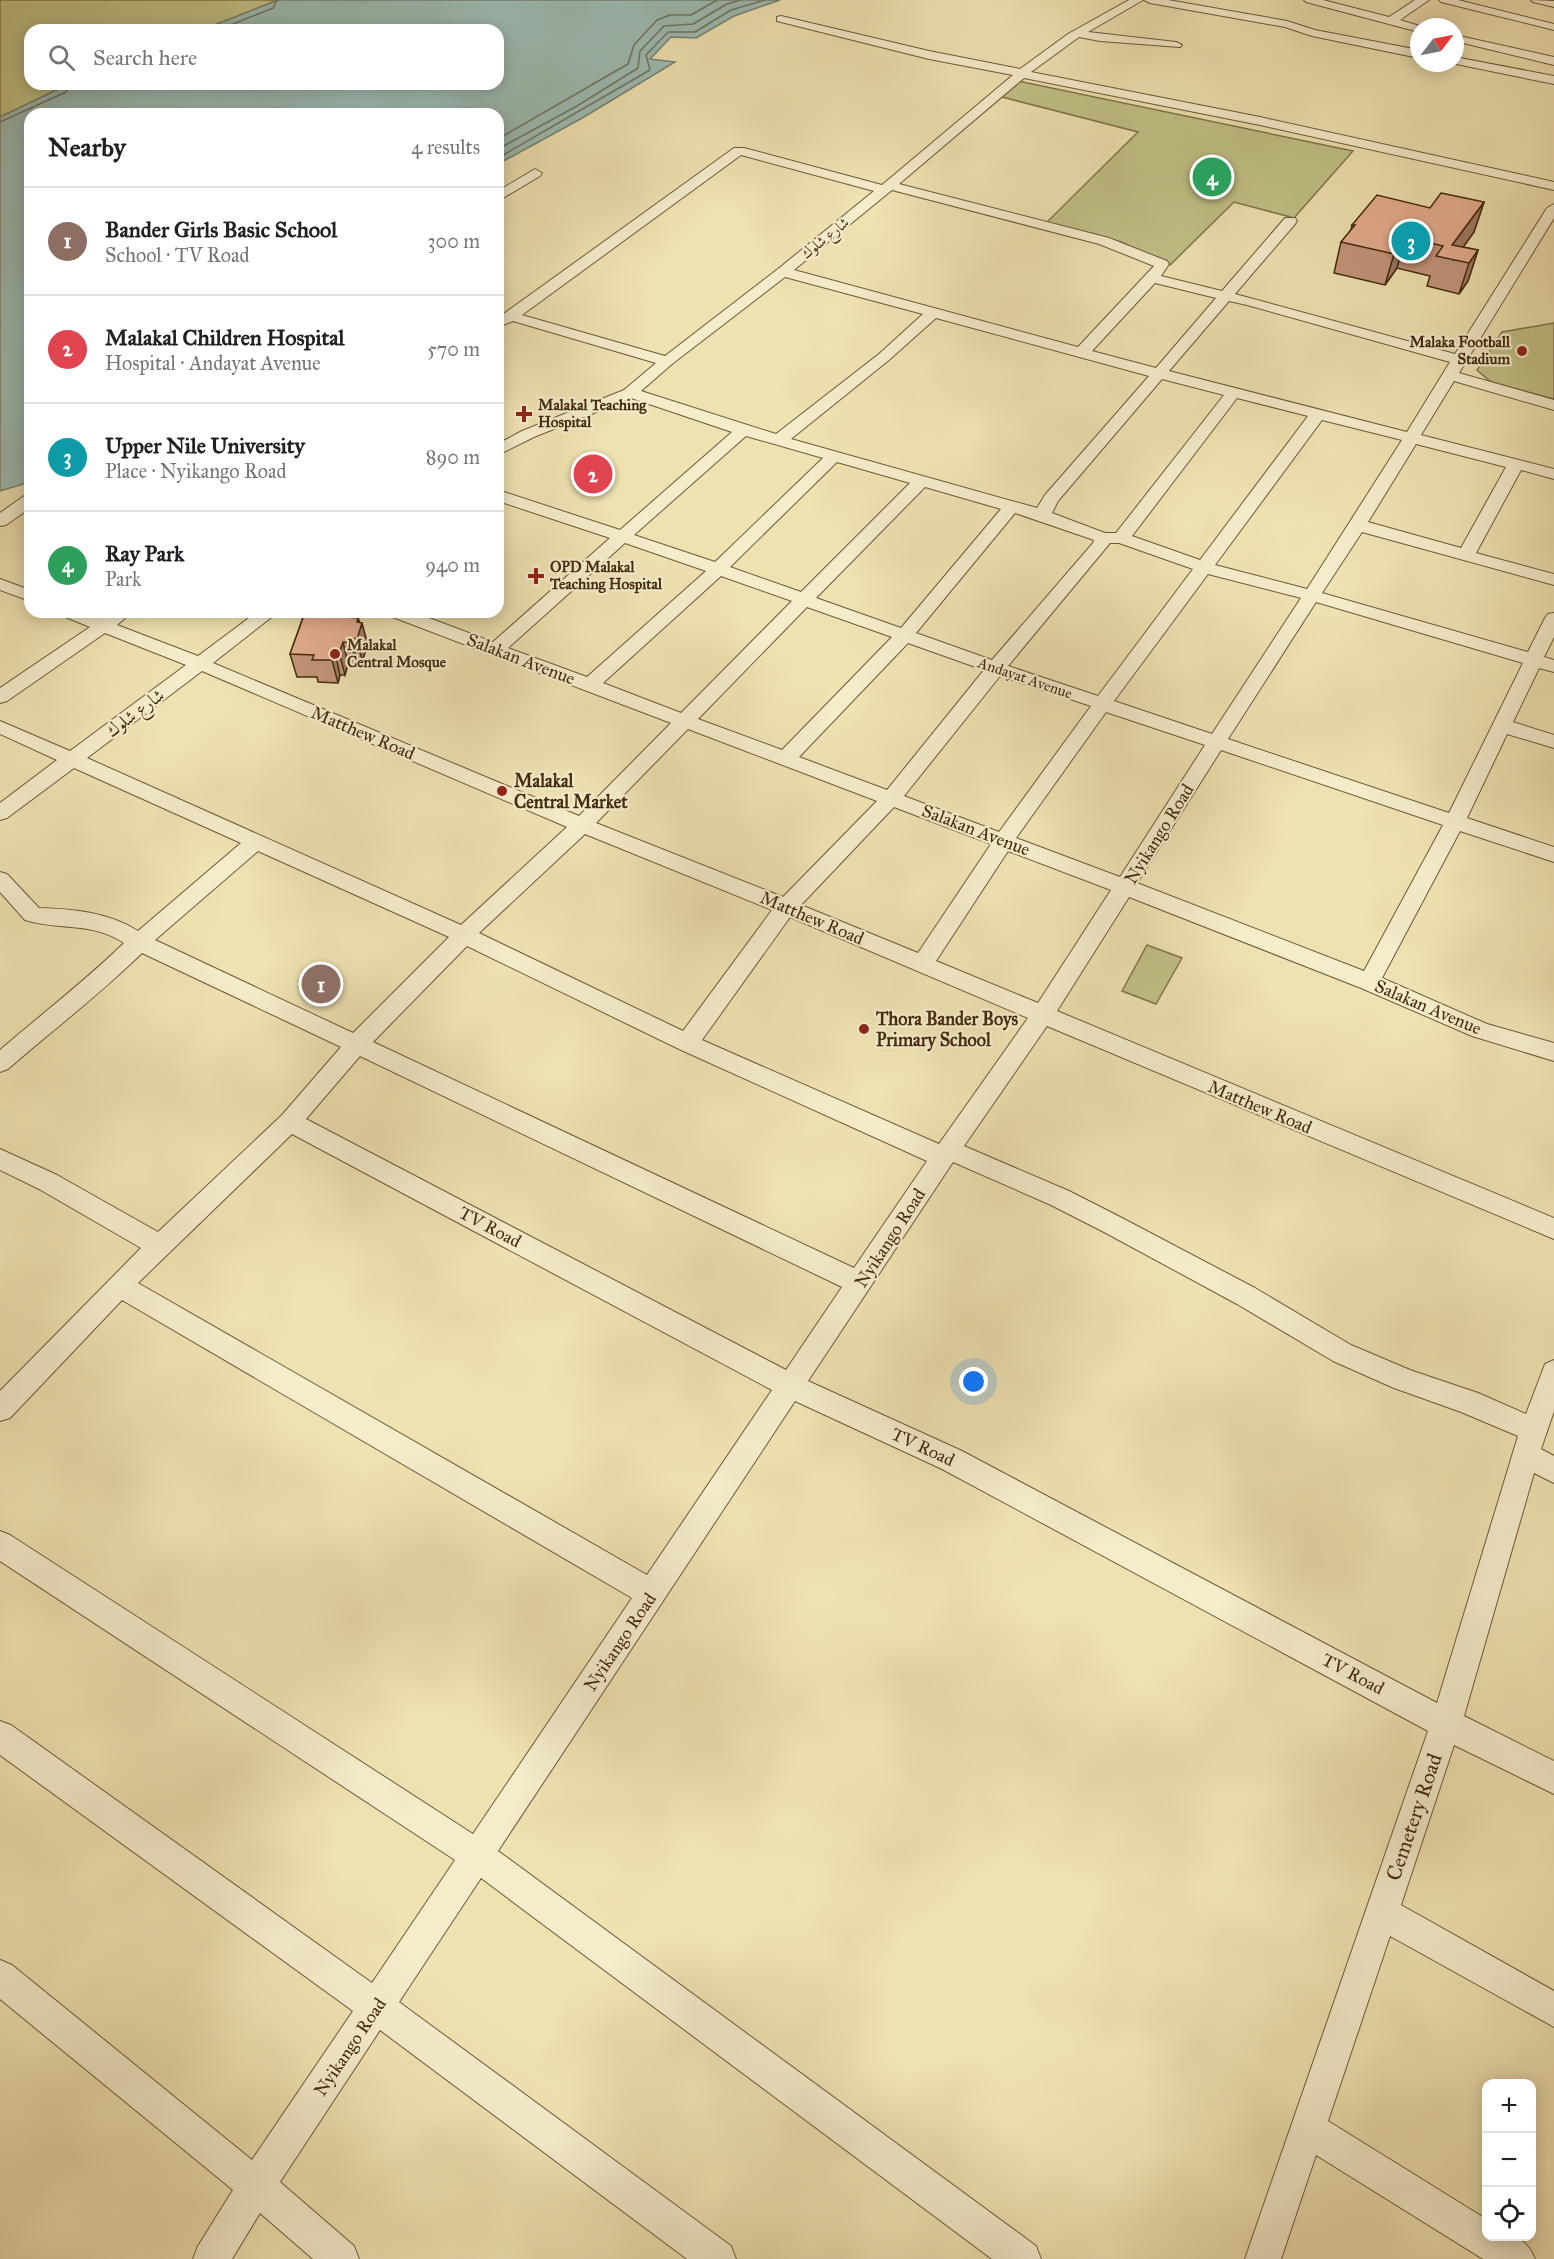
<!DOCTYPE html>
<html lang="en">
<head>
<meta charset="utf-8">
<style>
  body { margin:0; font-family:"IM FELL Great Primer",Amiri,serif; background:#f2f2f2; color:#202124 }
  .controls { position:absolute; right:18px; bottom:18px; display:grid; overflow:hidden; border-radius:12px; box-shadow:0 3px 15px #0003 }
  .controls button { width:54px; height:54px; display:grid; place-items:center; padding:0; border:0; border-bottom:2px solid #e0e0e0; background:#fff; color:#202124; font:30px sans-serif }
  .compass { position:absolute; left:1410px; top:18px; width:54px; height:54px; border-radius:50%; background:#fff; box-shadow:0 3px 15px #0003; rotate:58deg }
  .you { position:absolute; left:974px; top:1382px; width:21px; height:21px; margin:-15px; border:4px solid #fff; border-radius:50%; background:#1a73e8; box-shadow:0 0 0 9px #1a73e833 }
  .badge { display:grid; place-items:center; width:39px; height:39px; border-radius:50%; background:#1a73e8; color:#fff; font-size:20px; font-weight:700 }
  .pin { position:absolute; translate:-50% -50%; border:3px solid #fff; box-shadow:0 2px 6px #0006 }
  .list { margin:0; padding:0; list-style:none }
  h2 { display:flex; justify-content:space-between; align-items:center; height:78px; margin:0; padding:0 24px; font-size:26px }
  h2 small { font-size:20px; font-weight:400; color:#757577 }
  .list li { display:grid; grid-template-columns:39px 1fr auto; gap:18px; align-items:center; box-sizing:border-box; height:108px; padding:0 24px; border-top:2px solid #e0e0e0 }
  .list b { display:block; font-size:22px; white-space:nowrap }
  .list p { margin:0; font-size:20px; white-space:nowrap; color:#757577 }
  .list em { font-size:20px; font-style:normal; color:#757577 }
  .icon { flex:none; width:33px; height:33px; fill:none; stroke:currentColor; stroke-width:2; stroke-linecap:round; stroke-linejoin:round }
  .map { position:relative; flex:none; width:1554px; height:2259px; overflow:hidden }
  .search { position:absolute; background:#fff; box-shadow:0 3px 15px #0003; left:24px; top:24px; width:480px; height:66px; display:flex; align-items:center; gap:15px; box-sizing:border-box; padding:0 21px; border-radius:18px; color:#757577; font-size:22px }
  .panel { position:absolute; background:#fff; box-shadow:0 3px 15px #0003; left:24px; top:108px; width:480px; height:510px; border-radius:18px }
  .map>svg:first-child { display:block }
  .green { fill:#c1c186; stroke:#82764a; stroke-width:1.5 }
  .water { fill:#9cbcb4; stroke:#788271; stroke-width:1.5 }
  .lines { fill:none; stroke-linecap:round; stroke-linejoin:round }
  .shore { stroke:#6f7460; stroke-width:1.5 }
  .minor-casing { stroke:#6d5936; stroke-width:2 }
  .minor { fill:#f5eccc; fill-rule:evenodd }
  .wall { fill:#c4957c; stroke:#422b0d; stroke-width:1.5 }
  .shaded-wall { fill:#a07965; stroke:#422b0d; stroke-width:1.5 }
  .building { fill:#e4ad90; stroke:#422b0d; stroke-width:1.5 }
  .poi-dot { fill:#8f2418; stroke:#f5eccc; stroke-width:2 }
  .labels { text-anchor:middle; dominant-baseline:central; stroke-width:4.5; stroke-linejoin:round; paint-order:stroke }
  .far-street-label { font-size:15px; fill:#422b0d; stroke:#f5eccc }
  .far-poi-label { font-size:15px; font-weight:bold; fill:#422b0d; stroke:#f5eccc; text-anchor:start }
  .street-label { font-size:18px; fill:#422b0d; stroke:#f5eccc }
  .poi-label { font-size:18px; font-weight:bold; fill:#422b0d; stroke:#f5eccc; text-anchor:start }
  .near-street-label { font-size:21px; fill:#422b0d; stroke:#f5eccc }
</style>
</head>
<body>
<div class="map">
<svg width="1554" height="2259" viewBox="0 0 1554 2259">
  <rect width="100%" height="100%" fill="#efe2b1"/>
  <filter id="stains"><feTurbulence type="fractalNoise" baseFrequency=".00333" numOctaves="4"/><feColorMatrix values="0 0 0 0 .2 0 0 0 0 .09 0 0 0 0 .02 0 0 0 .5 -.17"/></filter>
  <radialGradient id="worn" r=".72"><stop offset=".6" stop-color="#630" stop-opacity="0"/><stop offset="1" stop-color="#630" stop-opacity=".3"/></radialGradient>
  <g class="green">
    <polygon points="0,0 278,0 202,30 30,30 30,84 69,84 0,117"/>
    <polygon points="1018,81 1353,151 1294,218 1234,202 1170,265 1121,242 1046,223 1138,132 998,96"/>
    <polygon points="1554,323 1554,399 1491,382 1477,370 1502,332"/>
    <polygon points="1147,945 1182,958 1156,1004 1122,991"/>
  </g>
  <polygon class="water" points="278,0 780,0 734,16 696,38 671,37 650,59 675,62 584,117 498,164 498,114 30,114 30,482 0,491 0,117 69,84 498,84 498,30 202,30"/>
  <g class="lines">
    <g class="shore">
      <polyline points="218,30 273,8 277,0"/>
      <polyline points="0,122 66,92 70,84"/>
      <polyline points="498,139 628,64 634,45 657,20 670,15 691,15 717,0"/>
      <polyline points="498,149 577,106 638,68 640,51 664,26 693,24 727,4 741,0"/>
      <polyline points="498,158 650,70 646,55 668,32 695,32 731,10 765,0"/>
    </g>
    <g class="minor-casing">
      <g id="minor">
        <path d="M 1129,0 L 1143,0 L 1088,32 L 1176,42 L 1182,45 L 1180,47 L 1100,41 L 1079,37 L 1031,72 L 1260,117 L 1554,182 L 1554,190 L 1260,125 L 1024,78 L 899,184 L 1109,238 L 1167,261 L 1169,264 L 1161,276 L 1222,291 L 1285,218 L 1295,218 L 1297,221 L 1295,224 L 1235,294 L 1455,354 L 1547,208 L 1554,204 L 1554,218 L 1459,373 L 1554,400 L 1554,410 L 1454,381 L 1421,435 L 1554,469 L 1554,479 L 1521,470 L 1476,553 L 1554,574 L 1554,585 L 1362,532 L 1322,593 L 1528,652 L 1545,618 L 1548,614 L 1554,613 L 1554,637 L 1544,657 L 1554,660 L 1554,672 L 1539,668 L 1513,722 L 1554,735 L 1554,748 L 1507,734 L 1467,818 L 1554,847 L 1554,862 L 1460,831 L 1382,978 L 1487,1024 L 1554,1043 L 1554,1061 L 1472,1036 L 1361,988 L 1129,897 L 1057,1011 L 1554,1218 L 1554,1239 L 1047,1026 L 964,1146 L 1069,1191 L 1122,1218 L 1255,1288 L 1351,1345 L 1410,1370 L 1478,1393 L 1526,1414 L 1545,1364 L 1554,1360 L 1554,1411 L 1541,1449 L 1554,1456 L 1554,1483 L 1534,1473 L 1464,1716 L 1554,1761 L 1554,1794 L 1454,1745 L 1401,1905 L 1554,1991 L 1554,2027 L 1390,1936 L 1328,2121 L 1486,2219 L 1486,2236 C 1511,2236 1525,2234 1535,2259 L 1483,2259 L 1316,2155 L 1281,2259 L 1245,2259 L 1428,1731 L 942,1469 L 795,1401 L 498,1851 L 1036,2246 L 1041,2259 L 992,2259 L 481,1878 L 399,2002 L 731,2246 L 736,2259 L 687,2259 L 380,2030 L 280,2182 L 354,2246 L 359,2259 L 313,2259 L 260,2213 L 232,2259 L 193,2259 L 198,2246 L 233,2190 L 0,1999 L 0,1960 L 12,1965 L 252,2160 L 353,2011 L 0,1755 L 0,1721 L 11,1725 L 372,1983 L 455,1860 L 0,1561 L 0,1531 L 10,1535 L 473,1834 L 632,1598 L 122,1300 L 10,1418 L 0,1421 L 0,1391 L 141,1248 L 39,1189 L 0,1170 L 0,1149 L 57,1175 L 158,1232 L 282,1115 L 341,1047 L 142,953 C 100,994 53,1030 8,1069 L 0,1072 L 0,1050 C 42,1014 85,981 124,943 C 91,921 60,931 25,920 L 0,892 L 0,872 L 7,874 L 39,908 C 73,909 108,912 138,931 L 241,843 L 74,768 L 7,818 L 0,820 L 0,803 L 57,760 L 0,734 L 0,721 L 70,751 L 186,665 L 105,633 L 7,701 L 0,703 L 0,688 L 90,627 L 63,616 L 60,612 L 85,612 L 102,618 L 111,612 L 132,612 L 117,625 L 198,656 L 257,612 L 278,612 L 213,663 L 579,816 L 671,723 L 390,616 L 387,612 L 413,612 L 493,642 L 610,538 L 498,501 L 498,490 L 620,530 L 732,432 L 631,398 L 534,437 L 498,455 L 498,444 L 522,431 L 624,390 L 656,363 L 513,321 L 503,325 L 498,324 L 498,318 L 734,148 L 744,148 L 882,185 L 1013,75 L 929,59 L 777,21 L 777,17 L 781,16 L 929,51 L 1020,69 L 1068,34 ZM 741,155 L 874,191 L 778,269 L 665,356 L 522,315 ZM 892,190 L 1099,244 L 1154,266 L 1078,347 L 794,270 ZM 785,277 L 923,314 L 879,354 L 776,434 L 641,391 L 672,364 ZM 1155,283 L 1216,298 L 1156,368 L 1092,351 ZM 1229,301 L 1247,305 L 1450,362 L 1407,432 L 1169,371 ZM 936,318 L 1149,376 L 1045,495 L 1037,508 L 791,439 L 889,360 ZM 1162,379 L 1224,395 L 1116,533 L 1105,533 L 1052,513 L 1058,501 ZM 1237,398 L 1308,416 L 1200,560 L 1132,536 ZM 1322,420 L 1402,440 L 1307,589 L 1215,565 ZM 746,436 L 823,458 L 715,562 L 634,535 ZM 1416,444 L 1506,467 L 1461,548 L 1368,522 ZM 837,462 L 910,483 L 801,592 L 730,567 ZM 925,487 L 1001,509 L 901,628 L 816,598 ZM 1015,513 L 1094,540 L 1093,543 L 992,660 L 916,633 ZM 625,543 L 706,571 L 587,677 L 508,648 ZM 1110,543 L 1119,543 L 1193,569 L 1098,696 L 1008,666 ZM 1208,574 L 1301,598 L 1212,734 L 1114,701 ZM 721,576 L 792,601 L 681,713 L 603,683 ZM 1316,602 L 1523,663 L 1449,813 L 1228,739 ZM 807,607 L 892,637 L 782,750 L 698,719 ZM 908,643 L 984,670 L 887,790 L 799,757 ZM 202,671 L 567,827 L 461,925 L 87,758 ZM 1000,676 L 1091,706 L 999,832 L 904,796 ZM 1106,712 L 1205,745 L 1120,877 L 1016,838 ZM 688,729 L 877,801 L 783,897 L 596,823 ZM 1221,750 L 1443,825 L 1364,971 L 1137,883 ZM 894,807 L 991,844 L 918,953 L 801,905 ZM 585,834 L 772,910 L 683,1031 L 479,933 ZM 258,851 L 449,937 L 353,1033 L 155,940 ZM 1008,851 L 1111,890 L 1038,1003 L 936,961 ZM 790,917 L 1028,1018 L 939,1144 L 702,1040 ZM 467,946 L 679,1049 L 927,1161 L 854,1268 L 373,1042 ZM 360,1056 L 842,1287 L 786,1370 L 306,1119 ZM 292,1134 L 772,1390 L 647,1575 L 138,1283 ZM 953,1162 L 1051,1205 L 1104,1232 L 1237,1304 L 1333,1361 L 1394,1388 L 1461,1412 L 1518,1436 L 1437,1703 L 962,1451 L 808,1381 Z"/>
        <polygon points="1144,0 1168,0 1287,21 1315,30 1419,50 1419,58 1312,36 1285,27 1150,3"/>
        <polygon points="1304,0 1323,0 1389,17 1415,0 1429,0 1400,20 1423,27 1419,27 1419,32 1306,2"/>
        <polygon points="1439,0 1458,0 1554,24 1554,30 1441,2"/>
        <polygon points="1531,0 1554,1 1554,7 1533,2"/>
        <polygon points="1455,35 1554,57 1554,65 1455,41"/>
        <polygon points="1455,57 1554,76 1554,84 1451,63 1455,63"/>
        <polygon points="535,169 542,173 540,176 498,201 498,191"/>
        <polygon points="30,495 30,508 6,525 0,526 0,513 24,496"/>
        <polygon points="0,579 30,590 30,601 0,590"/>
      </g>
    </g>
    <use href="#minor" class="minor"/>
  </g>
  <g class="wall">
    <polygon points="1484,202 1474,232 1463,247 1478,250 1468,281 1459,294 1427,286 1430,276 1397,268 1385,285 1334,273 1341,242 1351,230 1352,225 1430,208"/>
    <polygon points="305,612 352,612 353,618 358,618 368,645 362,661 357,661 356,665 348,664 345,675 340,675 338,683 318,682 317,677 297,677 290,654"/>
  </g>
  <g class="shaded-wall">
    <polygon points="1484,202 1474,232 1454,260 1452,245"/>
    <polygon points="1406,237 1397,268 1385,285 1394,254"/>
    <polygon points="1478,250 1468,281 1459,294 1469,263"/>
    <polygon points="346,612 352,612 356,631 353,640"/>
    <polygon points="358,618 361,628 362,623 368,645 362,661 357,639 357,622"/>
    <polygon points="352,638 357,661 356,665 351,643"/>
    <polygon points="343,642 348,664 345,675 339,653"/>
    <polygon points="335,652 340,675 338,683 332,660"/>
  </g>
  <g class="building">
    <polygon points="1441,193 1484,202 1452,245 1478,250 1469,263 1436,256 1443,246 1406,237 1394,254 1341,242 1355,225 1352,225 1377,195 1430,208"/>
    <polygon points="305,612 350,612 348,617 358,618 357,622 362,623 357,639 352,638 351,643 343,642 339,653 335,652 332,660 312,660 314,655 290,654"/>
  </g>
  <g class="poi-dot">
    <circle cx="1522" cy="351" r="6"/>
    <path d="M521 405h6v6h6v6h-6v6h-6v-6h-6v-6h6z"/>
    <path d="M533 567h6v6h6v6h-6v6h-6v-6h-6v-6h6z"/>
    <circle cx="335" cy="654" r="6"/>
    <circle cx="502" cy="791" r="6"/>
    <circle cx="864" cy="1029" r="6"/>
  </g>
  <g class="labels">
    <g class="far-street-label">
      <text transform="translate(825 238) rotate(-39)">شارع شلوك</text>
      <text transform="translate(1025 678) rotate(19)">Andayat Avenue</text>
    </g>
    <g class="far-poi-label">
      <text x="1510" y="342" text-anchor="end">Malaka Football<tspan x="1510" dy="17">Stadium</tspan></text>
      <text x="538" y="405">Malakal Teaching<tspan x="538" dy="17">Hospital</tspan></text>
      <text x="550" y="567">OPD Malakal<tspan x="550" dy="17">Teaching Hospital</tspan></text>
      <text x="347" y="645">Malakal<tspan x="347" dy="17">Central Mosque</tspan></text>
    </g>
    <g class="street-label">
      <text transform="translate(521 659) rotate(21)">Salakan Avenue</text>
      <text transform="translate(135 713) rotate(-37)">شارع شلوك</text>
      <text transform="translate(363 733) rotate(23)">Matthew Road</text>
      <text transform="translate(976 830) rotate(21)">Salakan Avenue</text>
      <text transform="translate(1159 834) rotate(-58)">Nyikango Road</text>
      <text transform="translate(812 918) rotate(23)">Matthew Road</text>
      <text transform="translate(1428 1007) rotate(23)">Salakan Avenue</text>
      <text transform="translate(1260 1107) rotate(23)">Matthew Road</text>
      <text transform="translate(490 1227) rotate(28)">TV Road</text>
      <text transform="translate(890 1238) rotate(-57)">Nyikango Road</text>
      <text transform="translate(923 1447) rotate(25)">TV Road</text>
      <text transform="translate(620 1642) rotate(-56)">Nyikango Road</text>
      <text transform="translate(1353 1674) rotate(28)">TV Road</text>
      <text transform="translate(350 2047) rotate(-56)">Nyikango Road</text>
    </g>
    <g class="poi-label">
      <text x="514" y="781">Malakal<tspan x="514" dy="21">Central Market</tspan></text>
      <text x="876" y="1019">Thora Bander Boys<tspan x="876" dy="21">Primary School</tspan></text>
    </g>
    <g class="near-street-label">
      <text transform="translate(1414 1817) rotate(-71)">Cemetery Road</text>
    </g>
  </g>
  <rect width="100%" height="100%" filter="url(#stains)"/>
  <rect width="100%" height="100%" fill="url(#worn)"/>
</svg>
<div class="controls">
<button>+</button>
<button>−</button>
<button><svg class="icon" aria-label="locate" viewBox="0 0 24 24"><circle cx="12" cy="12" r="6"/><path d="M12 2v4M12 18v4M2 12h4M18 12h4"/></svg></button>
</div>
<svg class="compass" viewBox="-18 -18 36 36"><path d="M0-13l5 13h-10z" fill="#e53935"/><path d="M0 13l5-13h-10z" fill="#757577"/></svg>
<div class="you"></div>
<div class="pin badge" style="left:321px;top:984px;background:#8d6e63">1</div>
<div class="pin badge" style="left:593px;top:474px;background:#e0444e">2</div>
<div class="pin badge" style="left:1411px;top:241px;background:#0f9aa8">3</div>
<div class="pin badge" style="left:1212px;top:177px;background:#2e9e5b">4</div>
<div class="search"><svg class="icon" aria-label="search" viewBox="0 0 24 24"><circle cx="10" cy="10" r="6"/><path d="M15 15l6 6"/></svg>Search here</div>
<section class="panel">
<h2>Nearby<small>4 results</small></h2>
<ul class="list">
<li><span class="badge" style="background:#8d6e63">1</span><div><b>Bander Girls Basic School</b><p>School · TV Road</p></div><em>300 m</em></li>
<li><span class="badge" style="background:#e0444e">2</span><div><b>Malakal Children Hospital</b><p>Hospital · Andayat Avenue</p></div><em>570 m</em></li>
<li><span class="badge" style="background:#0f9aa8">3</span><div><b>Upper Nile University</b><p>Place · Nyikango Road</p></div><em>890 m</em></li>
<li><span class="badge" style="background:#2e9e5b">4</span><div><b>Ray Park</b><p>Park</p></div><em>940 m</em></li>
</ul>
</section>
</div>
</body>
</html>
